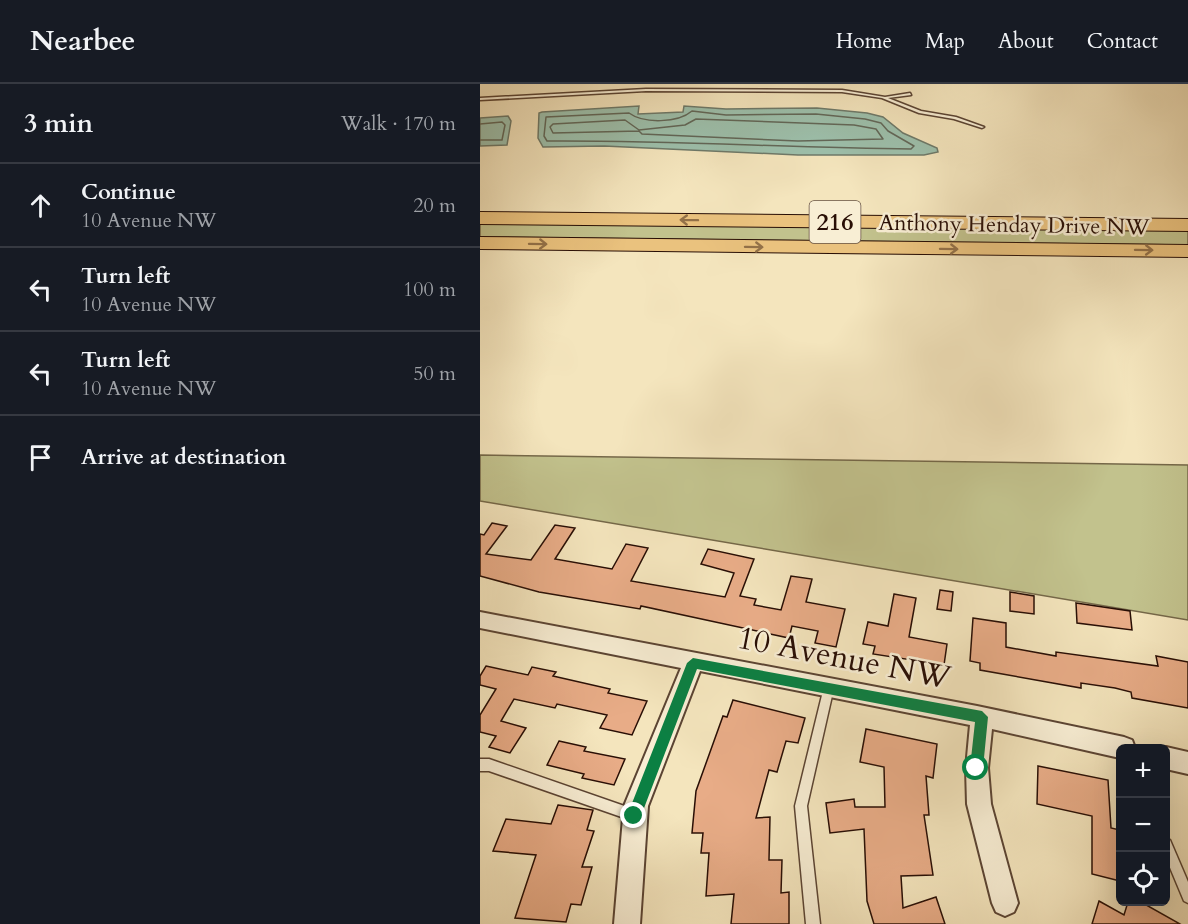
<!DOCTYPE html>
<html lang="en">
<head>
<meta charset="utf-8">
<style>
  body { margin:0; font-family:Cardo,serif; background:#20242c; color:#f1f3f6 }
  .controls { position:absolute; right:18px; bottom:18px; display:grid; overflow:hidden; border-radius:9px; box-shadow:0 6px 24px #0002 }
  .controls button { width:54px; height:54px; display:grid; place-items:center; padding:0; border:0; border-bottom:2px solid #363941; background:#171b24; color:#f1f3f6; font:30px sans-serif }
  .stop { position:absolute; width:18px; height:18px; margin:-14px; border:4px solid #0b8043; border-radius:50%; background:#fff }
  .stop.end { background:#0b8043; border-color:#fff; box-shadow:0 2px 6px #0008 }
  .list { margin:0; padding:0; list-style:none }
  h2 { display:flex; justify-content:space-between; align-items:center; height:78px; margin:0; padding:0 24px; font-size:26px }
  h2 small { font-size:20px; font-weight:400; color:#9ea1a6 }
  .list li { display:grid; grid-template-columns:39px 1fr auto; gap:18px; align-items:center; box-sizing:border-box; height:84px; padding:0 24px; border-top:2px solid #363941 }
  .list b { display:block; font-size:22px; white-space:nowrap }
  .list p { margin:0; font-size:20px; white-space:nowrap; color:#9ea1a6 }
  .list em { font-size:20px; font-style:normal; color:#9ea1a6 }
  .icon { flex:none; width:33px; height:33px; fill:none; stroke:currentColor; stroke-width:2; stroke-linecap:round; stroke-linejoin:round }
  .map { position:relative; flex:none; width:708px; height:840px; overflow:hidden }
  header { display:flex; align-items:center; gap:36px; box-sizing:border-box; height:84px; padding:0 30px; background:#171b24; border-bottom:2px solid #363941 }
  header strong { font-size:28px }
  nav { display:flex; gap:33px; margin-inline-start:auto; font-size:21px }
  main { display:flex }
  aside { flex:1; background:#171b24 }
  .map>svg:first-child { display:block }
  .green { fill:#c2c28d; stroke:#756849; stroke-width:1.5 }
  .water { fill:#9dc0ac; stroke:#6e7969; stroke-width:1.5 }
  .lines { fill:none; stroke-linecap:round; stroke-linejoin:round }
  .shore { stroke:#626758; stroke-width:1.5 }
  .building { fill:#e8ac87; stroke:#280e05; stroke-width:1.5 }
  .service-casing { stroke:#5b4433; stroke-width:3 }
  .minor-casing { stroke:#5b4433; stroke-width:4 }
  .motorway-casing { stroke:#280e05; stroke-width:2 }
  .service { fill:#f8eed4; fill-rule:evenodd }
  .minor { fill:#f8eed4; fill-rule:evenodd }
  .motorway { fill:#eac27e; fill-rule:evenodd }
  .oneway { stroke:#937148 }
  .route { fill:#0b8043 }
  .labels { text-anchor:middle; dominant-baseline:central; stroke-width:5; stroke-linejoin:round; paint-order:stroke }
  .far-street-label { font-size:22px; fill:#280e05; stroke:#f8eed4 }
  .shield { fill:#f8eed4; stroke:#665143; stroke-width:1.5 }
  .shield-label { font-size:24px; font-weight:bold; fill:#280e05 }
  .near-street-label { font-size:32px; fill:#280e05; stroke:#f8eed4 }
</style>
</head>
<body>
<header>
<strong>Nearbee</strong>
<nav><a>Home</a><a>Map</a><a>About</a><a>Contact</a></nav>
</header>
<main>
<aside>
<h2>3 min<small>Walk · 170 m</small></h2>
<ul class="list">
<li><svg class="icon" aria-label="ahead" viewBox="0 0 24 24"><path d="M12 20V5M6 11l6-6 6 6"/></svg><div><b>Continue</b><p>10 Avenue NW</p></div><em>20 m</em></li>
<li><svg class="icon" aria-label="left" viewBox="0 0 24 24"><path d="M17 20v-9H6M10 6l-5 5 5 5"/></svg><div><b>Turn left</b><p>10 Avenue NW</p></div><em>100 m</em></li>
<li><svg class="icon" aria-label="left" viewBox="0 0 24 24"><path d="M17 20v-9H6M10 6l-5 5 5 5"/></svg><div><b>Turn left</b><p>10 Avenue NW</p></div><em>50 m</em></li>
<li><svg class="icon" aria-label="arrive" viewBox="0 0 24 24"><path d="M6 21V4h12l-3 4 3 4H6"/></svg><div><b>Arrive at destination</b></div></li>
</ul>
</aside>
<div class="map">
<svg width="708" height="840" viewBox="0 0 708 840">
  <rect width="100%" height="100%" fill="#f4e5bd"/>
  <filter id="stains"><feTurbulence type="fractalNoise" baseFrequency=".00333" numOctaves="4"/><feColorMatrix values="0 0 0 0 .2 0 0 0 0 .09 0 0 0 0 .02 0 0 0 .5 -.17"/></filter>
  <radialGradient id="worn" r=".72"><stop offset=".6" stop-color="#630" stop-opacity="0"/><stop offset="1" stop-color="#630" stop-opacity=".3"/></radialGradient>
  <g class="green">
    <polygon points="0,137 708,143 708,161 0,153"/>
    <polygon points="0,371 708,381 708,536 0,417"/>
  </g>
  <g class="water">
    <polygon points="159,22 158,30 203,28 204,22 246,25 337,24 387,29 403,33 423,49 457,64 458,68 444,71 318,71 124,62 63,63 58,54 59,29 62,28"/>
    <polygon points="28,32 31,37 27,61 0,62 0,34"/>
  </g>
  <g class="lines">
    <g class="shore">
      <path d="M 212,27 L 246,31 L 336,30 L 385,35 L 401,39 L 408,47 L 434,62 L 431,65 C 310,64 188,56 67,57 L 64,52 L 66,33 L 149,29 C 164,40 198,39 212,27 Z"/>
      <polygon points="216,35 374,41 396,45 403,55 318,57 162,50 159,47 73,49 70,43 73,40 145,36 159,46 205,41"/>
      <polyline points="0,40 22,38 25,41 22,56 0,56"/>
    </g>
  </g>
  <g class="building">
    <polygon points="12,439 27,442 6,470 51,476 75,441 95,444 75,475 132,485 146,460 168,464 151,497 245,513 254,489 221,480 228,465 274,475 260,512 276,515 274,521 301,526 311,492 332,495 326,518 365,525 356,563 335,559 338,547 312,542 309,554 161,522 160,525 59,508 0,492 0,450 4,451"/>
    <polygon points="460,506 473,508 471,527 457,525"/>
    <polygon points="530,508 554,512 554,530 530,527"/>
    <polygon points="414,510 436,514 429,553 467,560 464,581 393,570 395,562 383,560 388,538 408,542"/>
    <polygon points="596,519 650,527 652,546 597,539"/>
    <polygon points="493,534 526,539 526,563 576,572 576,568 678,582 676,572 708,578 708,624 652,614 651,608 635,604 601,599 601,604 500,586 500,579 490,577"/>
    <polygon points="6,582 48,591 52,583 76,588 73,592 130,605 128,609 167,617 152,651 120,644 127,631 77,620 75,624 34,615 21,637 46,644 30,669 9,663 16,652 0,648 0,631 16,605 0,601 0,592"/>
    <polygon points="253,616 325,634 318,659 306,657 297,688 289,686 276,734 290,733 289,776 302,776 301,809 309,808 309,840 251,840 254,810 226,812 229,769 221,769 223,749 212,749 216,707 243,632 247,633"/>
    <polygon points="386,645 457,660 453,694 446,692 449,731 444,731 453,791 421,792 423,824 456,813 465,840 394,840 387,817 384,745 350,749 346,719 374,715 375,723 405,723 404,683 380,678"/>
    <polygon points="79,657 106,663 104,667 145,675 134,701 102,694 104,690 67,681"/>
    <polygon points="558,682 628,696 631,744 640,746 640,797 612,790 612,732 557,720"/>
    <polygon points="78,721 113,726 107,746 114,747 102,783 112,783 101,821 91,820 86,838 35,834 56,771 13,767 26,735 71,740"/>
    <polygon points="619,817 644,831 648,818 661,818 700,840 612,840"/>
  </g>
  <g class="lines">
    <g class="service-casing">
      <g id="service">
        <polygon points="166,5 362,6 405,13 430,9 431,11 408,14 441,27 476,33 504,43 502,44 474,35 439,29 402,14 362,8 166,7 0,16 0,14"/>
        <polygon points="349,598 353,600 354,603 327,722 340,840 326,840 315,722 344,603 345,600"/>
        <polygon points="0,675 9,675 153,725 157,727 159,731 157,735 153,737 9,687 0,687"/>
        <polygon points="686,754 690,756 708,798 708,819 704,817 686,774"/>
      </g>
    </g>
    <g class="minor-casing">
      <g id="minor">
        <polygon points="0,528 497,622 644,653 652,656 655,664 640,664 640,674 512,645 508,684 511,720 538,819 534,828 525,832 516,828 512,819 487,720 486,684 490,641 220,587 168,722 160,840 134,840 144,722 201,584 0,544"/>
        <polygon points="686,663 708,668 708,690 686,685 686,664 682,664"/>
      </g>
    </g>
    <g class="motorway-casing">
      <g id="motorway">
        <polygon points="0,128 708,135 708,147 0,140"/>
        <polygon points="0,153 708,161 708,173 0,165"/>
      </g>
    </g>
    <use href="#service" class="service"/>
    <use href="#minor" class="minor"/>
    <use href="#motorway" class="motorway"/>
  </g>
  <defs><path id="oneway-shaft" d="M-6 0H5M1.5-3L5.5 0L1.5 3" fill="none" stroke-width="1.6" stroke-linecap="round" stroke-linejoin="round" transform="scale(1.5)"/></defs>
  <g class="oneway">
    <use href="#oneway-shaft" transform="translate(209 136) rotate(-179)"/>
    <use href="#oneway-shaft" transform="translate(58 160) rotate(1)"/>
    <use href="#oneway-shaft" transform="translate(274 163) rotate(1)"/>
    <use href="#oneway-shaft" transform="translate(469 165) rotate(1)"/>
    <use href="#oneway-shaft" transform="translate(664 166) rotate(1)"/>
  </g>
  <polygon class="route" points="213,574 502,627 508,633 503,684 496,691 490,684 495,638 217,585 161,732 154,739 147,732 207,579"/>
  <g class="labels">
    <g class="far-street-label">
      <text transform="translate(534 141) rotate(1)">Anthony Henday Drive NW</text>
    </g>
    <rect class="shield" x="329.5" y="117" width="51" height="42" rx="4.5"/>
    <g class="shield-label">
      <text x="355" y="138">216</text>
    </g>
    <g class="near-street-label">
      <text transform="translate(364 574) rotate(11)">10 Avenue NW</text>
    </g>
  </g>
  <rect width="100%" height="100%" filter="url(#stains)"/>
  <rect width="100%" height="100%" fill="url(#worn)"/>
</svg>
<div class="controls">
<button>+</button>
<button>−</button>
<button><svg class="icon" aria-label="locate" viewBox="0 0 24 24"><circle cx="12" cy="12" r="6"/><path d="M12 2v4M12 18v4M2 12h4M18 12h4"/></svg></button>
</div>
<div class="stop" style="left:496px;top:684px"></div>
<div class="stop end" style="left:154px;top:732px"></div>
</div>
</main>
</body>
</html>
